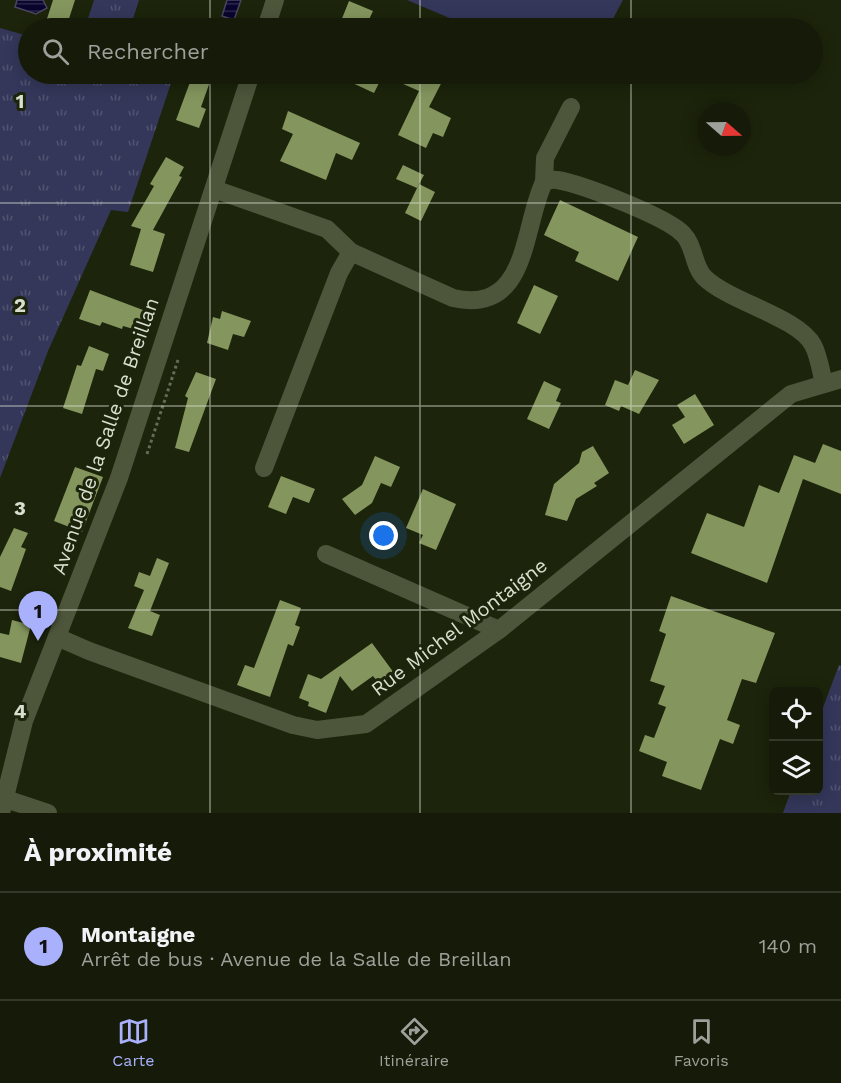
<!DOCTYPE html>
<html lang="fr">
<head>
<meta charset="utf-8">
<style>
  body { margin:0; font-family:"Work Sans",sans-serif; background:#1e2412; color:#f1f3f6 }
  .controls { position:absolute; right:18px; bottom:18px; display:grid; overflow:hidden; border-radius:9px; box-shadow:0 3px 15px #0003 }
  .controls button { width:54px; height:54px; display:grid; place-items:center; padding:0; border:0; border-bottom:2px solid #343929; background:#151b08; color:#f1f3f6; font:30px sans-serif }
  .compass { position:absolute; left:697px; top:102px; width:54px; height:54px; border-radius:50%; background:#151b08; box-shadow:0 3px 15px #0003; rotate:110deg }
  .you { position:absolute; left:384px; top:536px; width:21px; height:21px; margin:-15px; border:4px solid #fff; border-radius:50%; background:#1a73e8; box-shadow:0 0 0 9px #1a73e833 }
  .badge { display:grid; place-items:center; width:39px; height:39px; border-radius:50%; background:#a9b0fc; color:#111; font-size:20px; font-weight:700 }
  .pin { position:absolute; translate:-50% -50px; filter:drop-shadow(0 2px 3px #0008) }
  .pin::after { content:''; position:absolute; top:32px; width:21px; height:18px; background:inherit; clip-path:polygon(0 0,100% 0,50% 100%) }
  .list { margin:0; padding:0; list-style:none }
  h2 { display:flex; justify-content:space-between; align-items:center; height:78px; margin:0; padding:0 24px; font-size:26px }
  h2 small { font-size:20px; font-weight:400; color:#9da19c }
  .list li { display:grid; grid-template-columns:39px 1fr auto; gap:18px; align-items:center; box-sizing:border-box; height:108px; padding:0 24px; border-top:2px solid #343929 }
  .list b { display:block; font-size:22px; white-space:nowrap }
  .list p { margin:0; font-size:20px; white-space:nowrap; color:#9da19c }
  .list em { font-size:20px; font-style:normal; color:#9da19c }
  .icon { flex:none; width:33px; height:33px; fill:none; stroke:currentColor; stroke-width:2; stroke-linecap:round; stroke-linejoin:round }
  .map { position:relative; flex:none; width:841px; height:813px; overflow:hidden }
  .search { position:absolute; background:#151b08; box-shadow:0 3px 15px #0003; left:18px; right:18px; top:18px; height:66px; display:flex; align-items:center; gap:15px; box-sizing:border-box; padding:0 21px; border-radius:33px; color:#9da19c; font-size:22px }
  .sheet { height:186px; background:#151b08 }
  nav { display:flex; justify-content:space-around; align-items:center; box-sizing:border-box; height:84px; border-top:2px solid #343929; background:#151b08; font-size:16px; color:#9da19c }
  nav a { display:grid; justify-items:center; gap:3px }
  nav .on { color:#a9b0fc }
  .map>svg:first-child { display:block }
  .grass { fill:url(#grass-tufts) }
  .garden { fill:#34375a }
  .water { fill:url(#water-rules); stroke:#47465e; stroke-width:1.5 }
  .building { fill:#84965e }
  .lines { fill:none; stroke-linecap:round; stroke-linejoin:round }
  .path { stroke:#656c57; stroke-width:3; stroke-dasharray:3 3; stroke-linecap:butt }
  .minor { stroke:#4d563b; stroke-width:18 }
  .grid { fill:none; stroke:#d9dfcf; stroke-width:1.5; stroke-opacity:0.55 }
  .labels { text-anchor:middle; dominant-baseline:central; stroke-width:6; stroke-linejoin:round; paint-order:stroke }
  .street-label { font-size:20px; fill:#d9dfcf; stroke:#1c240b }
  .grid-label { font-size:20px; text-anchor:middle; font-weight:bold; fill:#d9dfcf; stroke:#1c240b; stroke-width:6; stroke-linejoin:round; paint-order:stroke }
</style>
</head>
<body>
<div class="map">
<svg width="841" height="813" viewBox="0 0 841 813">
  <defs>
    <pattern id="grass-tufts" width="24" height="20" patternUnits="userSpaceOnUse" patternTransform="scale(1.5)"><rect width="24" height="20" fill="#34375a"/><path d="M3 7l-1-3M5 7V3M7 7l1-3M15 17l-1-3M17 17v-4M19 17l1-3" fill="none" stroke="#515471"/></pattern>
    <pattern id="water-rules" width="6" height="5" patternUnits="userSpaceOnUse" patternTransform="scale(1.5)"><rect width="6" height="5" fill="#09042e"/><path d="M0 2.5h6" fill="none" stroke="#2c284b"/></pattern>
  </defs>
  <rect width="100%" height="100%" fill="#1c240b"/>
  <g class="grass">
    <polygon points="94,0 139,0 132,22 145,28 85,28"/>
    <polygon points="0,28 28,36 28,74 174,74 128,212 111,210 48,351 0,478"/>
    <polygon points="839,665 841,666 841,813 783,813 791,791 818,790 819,718"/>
  </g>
  <polygon class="garden" points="407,0 623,0 608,28 473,28"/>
  <g class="water">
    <polygon points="17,0 43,0 47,8 36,14 15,7"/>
    <polygon points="227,0 241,0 234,20 222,16"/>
  </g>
  <g class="building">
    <polygon points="53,0 75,0 66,28 44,28"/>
    <polygon points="349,1 373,11 365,28 345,28 348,23 341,21"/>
    <polygon points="193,74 212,76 201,107 206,109 199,128 176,120"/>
    <polygon points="333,74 446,74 429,107 451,118 443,137 433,133 426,148 398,135 419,91 383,75 374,93"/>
    <polygon points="288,111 360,143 352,160 336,153 326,180 280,161 293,134 282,129"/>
    <polygon points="166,157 184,167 179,176 182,177 153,230 165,234 153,272 130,265 141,229 131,226 154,186 150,184"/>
    <polygon points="403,165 424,175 417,188 396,179"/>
    <polygon points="419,184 435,192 421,221 405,213"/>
    <polygon points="560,200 638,237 618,281 575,261 579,252 544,235"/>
    <polygon points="534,285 558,296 540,334 517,323"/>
    <polygon points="90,290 151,313 144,332 123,326 122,329 102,322 100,326 79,319"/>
    <polygon points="222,311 251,321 244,337 233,334 228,350 207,343 213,317 220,319"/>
    <polygon points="89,346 109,354 103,371 96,369 82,414 63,408 77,365 81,366"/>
    <polygon points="635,370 659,380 639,414 621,406 619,411 605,405 615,380 628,385"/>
    <polygon points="196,372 216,379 189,452 175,448 188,398 185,396"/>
    <polygon points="544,381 561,389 556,401 561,403 549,429 527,419"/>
    <polygon points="695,394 714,425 684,444 672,425 685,417 677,405"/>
    <polygon points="823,444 841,451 841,494 803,479 767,583 691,553 707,513 744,527 759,485 779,493 794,455 815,463"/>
    <polygon points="593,446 609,473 594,483 597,486 576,499 567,521 545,515 554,484 579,463 582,452"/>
    <polygon points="375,456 400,467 391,487 381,483 372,503 355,515 342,499 362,485"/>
    <polygon points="75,467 103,477 82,532 54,521"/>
    <polygon points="281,476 315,489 309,503 293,497 286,514 268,507"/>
    <polygon points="423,489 456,504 436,550 419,543 423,535 406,528"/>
    <polygon points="14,528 28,533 21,547 26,549 11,591 0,587 0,557"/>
    <polygon points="157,558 169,563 150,611 160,615 152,636 128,628 144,590 134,586 139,572 150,576"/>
    <polygon points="671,596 775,633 756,683 742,679 727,720 740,725 733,744 720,739 701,790 662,776 667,762 639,751 645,735 654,738 666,707 658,704 665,686 650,681 666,634 659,631"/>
    <polygon points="280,600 301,608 295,625 300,627 293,646 288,644 270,697 237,685 245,665 254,668"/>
    <polygon points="12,620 31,625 21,663 0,657 0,633 9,635"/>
    <polygon points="372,643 394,673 379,684 373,676 352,691 340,676 326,713 308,706 309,702 299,698 308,674 321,679"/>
  </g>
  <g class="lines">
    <polyline class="path" points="147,454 178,360"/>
    <g class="minor">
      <polyline points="266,28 275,0"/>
      <polyline points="544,182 545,158 571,107"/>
      <path d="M 214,189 L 327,229 L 351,252 L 453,298 C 529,315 522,228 544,182 C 549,180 553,179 557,180 C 582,184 667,217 683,234 C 695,246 693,267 705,278 C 730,302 798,317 813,345 C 819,356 821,372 824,384"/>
      <polyline points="264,468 339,273 351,252"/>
      <polyline points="326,554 499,630"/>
      <polyline points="57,637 89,651 293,725 317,730 366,724 499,630 791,394 841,379"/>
      <polyline points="0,797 48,813"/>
      <polyline points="1,813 24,721 119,478 251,74"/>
    </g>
  </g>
  <path class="grid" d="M 210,0 L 210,28M 420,0 L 420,28M 631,0 L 631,28M 210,74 L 210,813M 420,74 L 420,813M 631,74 L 631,813M 0,203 L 841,203M 0,406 L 841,406M 0,610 L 841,610"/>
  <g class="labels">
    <g class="street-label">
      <text transform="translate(105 436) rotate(-71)">Avenue de la Salle de Breillan</text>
      <text transform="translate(459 627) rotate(-37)">Rue Michel Montaigne</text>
    </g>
  </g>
  <g class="grid-label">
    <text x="20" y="108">1</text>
    <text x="20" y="312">2</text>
    <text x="20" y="515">3</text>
    <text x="20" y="718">4</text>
  </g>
</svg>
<div class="controls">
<button><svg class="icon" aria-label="locate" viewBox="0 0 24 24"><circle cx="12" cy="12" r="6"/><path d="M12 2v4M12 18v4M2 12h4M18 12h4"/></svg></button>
<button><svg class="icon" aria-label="layers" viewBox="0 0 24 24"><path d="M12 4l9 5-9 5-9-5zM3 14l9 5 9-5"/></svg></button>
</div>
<svg class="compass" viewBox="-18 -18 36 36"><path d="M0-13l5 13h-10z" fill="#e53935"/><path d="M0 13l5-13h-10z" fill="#9da19c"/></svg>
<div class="you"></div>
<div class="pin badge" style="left:38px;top:641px">1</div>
<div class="search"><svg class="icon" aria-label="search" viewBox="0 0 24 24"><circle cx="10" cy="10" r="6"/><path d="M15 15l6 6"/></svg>Rechercher</div>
</div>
<section class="sheet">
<h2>À proximité<small></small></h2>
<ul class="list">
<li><span class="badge">1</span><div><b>Montaigne</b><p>Arrêt de bus · Avenue de la Salle de Breillan</p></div><em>140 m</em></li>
</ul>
</section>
<nav>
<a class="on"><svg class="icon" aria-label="map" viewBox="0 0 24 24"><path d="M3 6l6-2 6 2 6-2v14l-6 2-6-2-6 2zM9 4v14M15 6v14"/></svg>Carte</a>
<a><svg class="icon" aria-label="directions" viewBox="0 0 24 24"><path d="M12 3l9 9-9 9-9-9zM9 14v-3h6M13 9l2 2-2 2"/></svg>Itinéraire</a>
<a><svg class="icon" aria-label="saved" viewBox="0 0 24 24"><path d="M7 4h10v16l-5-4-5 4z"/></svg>Favoris</a>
</nav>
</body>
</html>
